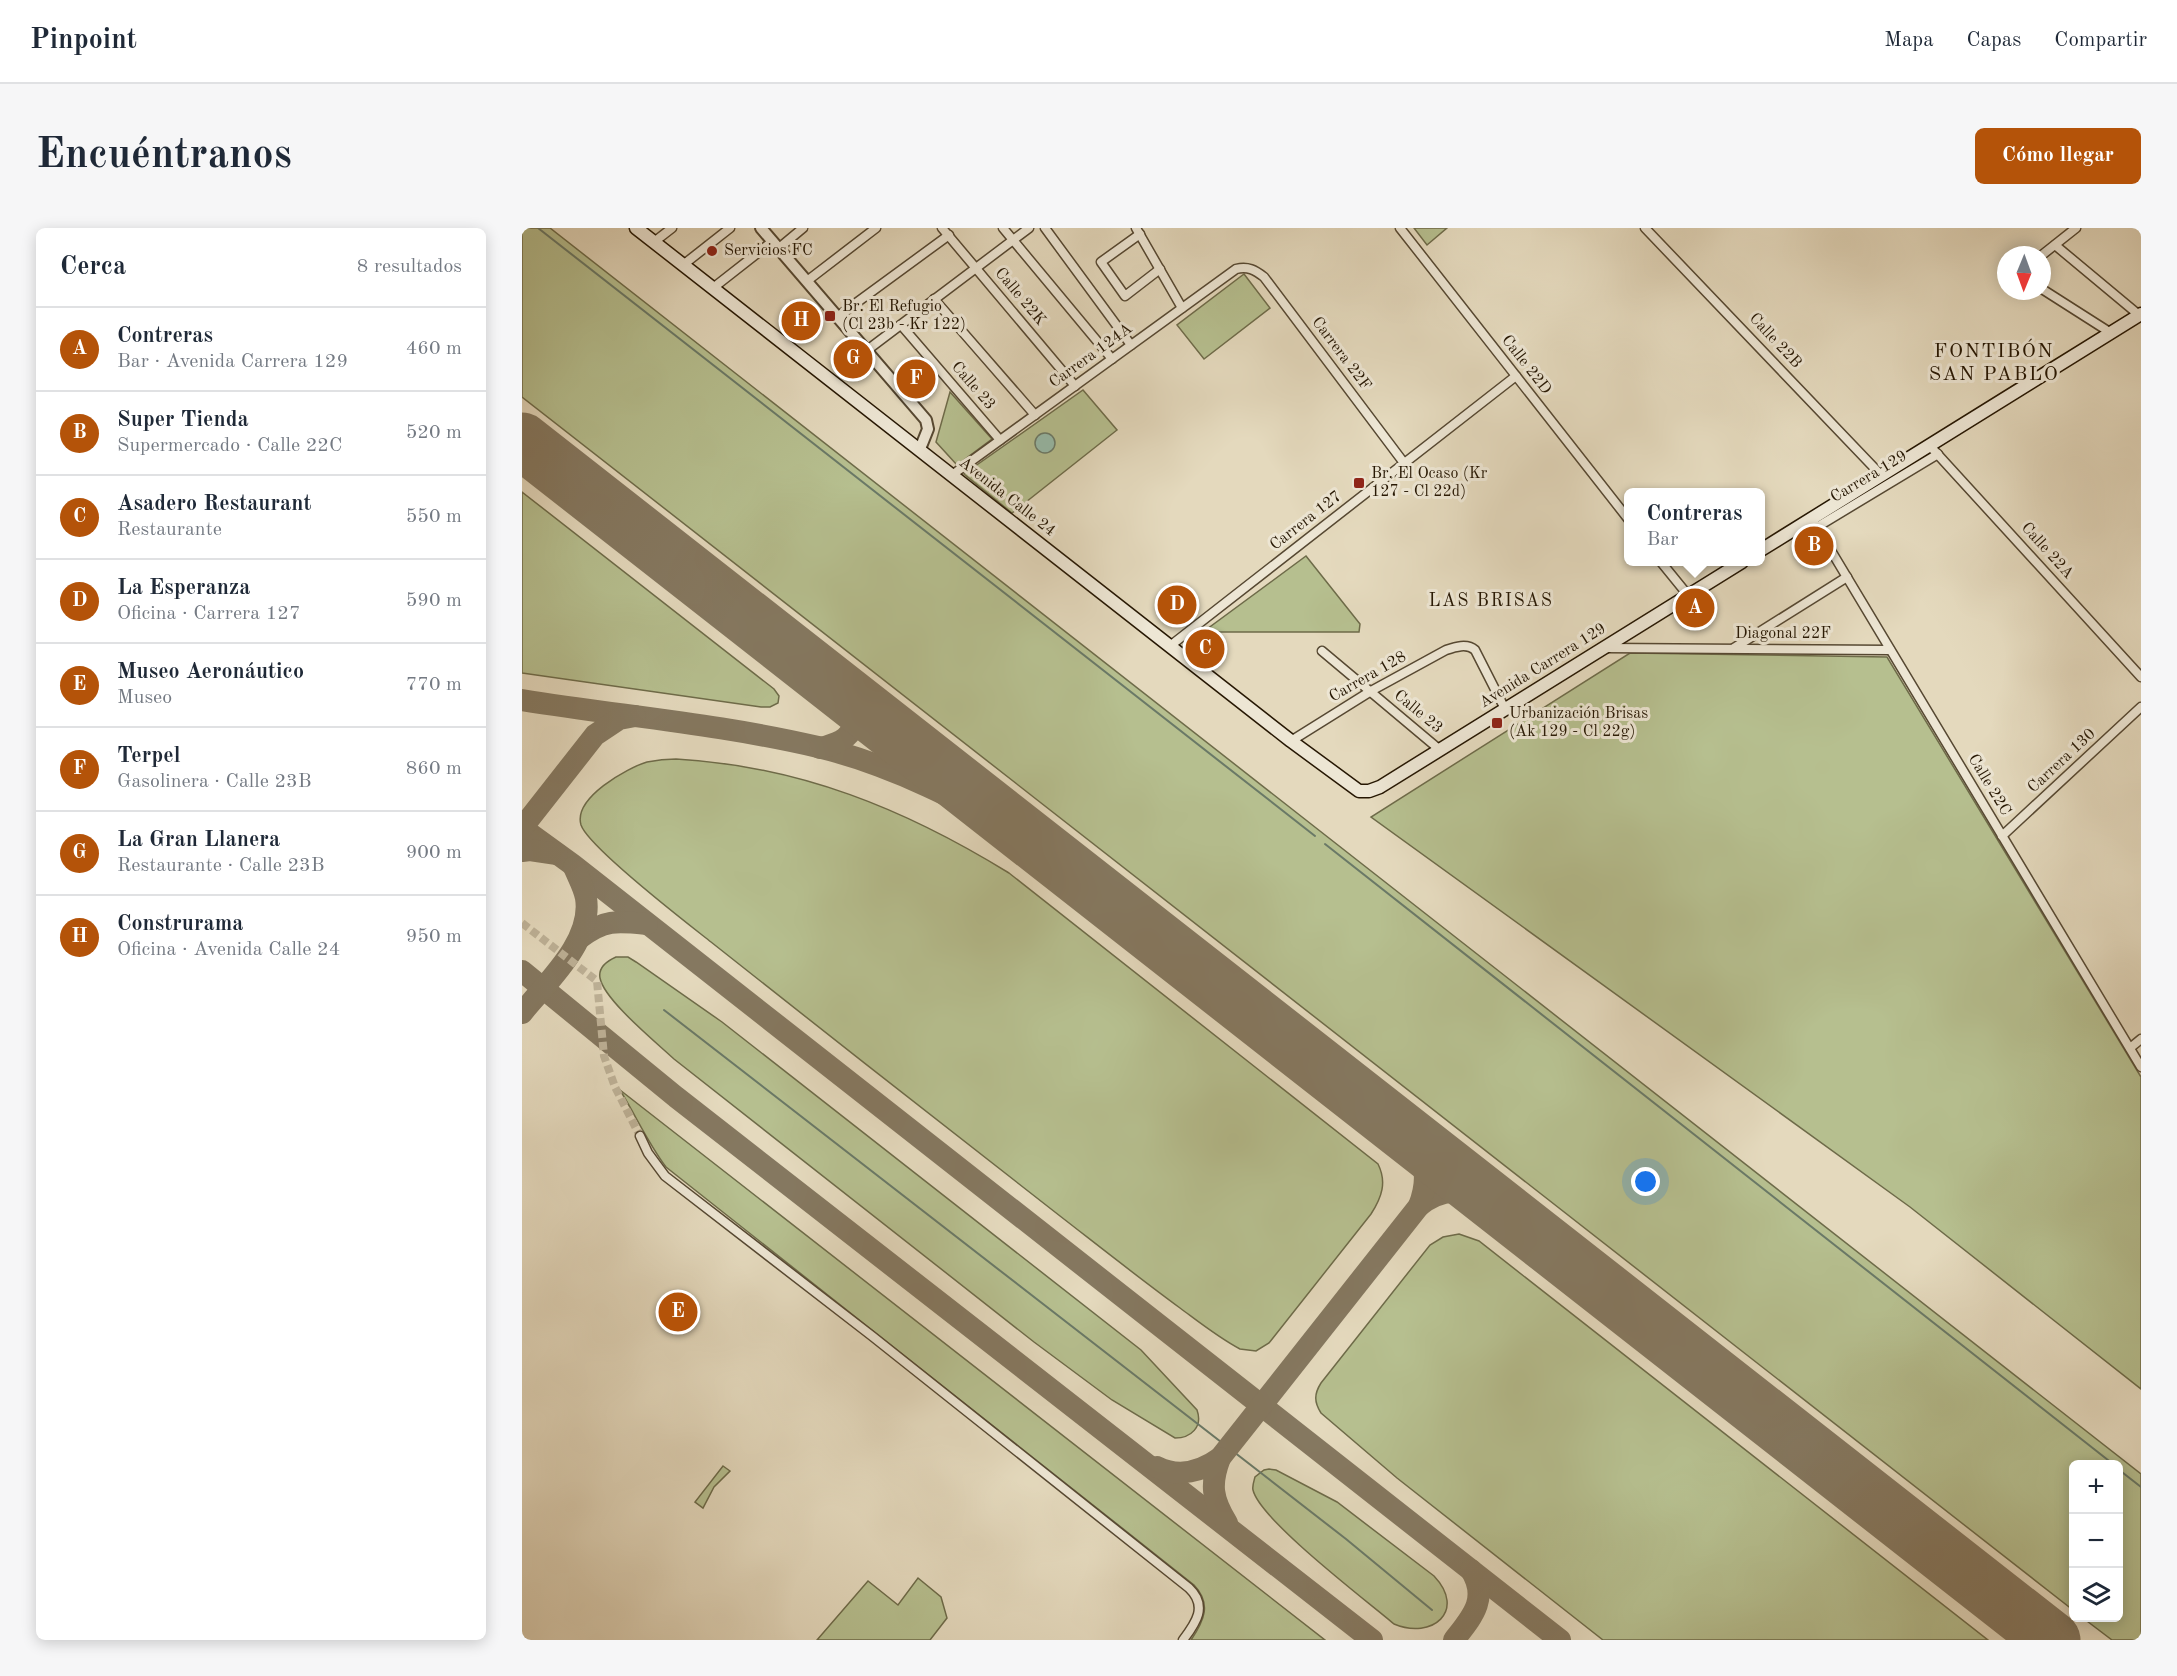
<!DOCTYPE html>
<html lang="es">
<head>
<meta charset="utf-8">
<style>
  body { margin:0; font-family:"Old Standard TT",serif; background:#f6f6f7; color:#1f2937 }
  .controls { position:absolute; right:18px; bottom:18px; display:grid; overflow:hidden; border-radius:9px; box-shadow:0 3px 15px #0003 }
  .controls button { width:54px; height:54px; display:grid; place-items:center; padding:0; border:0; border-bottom:2px solid #e0e1e3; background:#fff; color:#1f2937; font:30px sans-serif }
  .compass { position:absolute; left:1475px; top:18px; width:54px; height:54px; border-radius:50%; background:#fff; box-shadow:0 3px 15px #0003; rotate:181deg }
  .you { position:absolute; left:1124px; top:954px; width:21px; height:21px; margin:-15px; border:4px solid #fff; border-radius:50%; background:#1a73e8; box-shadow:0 0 0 9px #1a73e833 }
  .badge { display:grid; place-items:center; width:39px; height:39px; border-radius:50%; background:#b45309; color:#fff; font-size:20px; font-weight:700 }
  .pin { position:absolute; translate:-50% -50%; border:3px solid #fff; box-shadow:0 2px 6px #0006 }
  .popup { position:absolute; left:1102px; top:260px; width:141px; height:78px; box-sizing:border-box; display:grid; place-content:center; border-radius:9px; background:#fff; filter:drop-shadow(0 2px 4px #0005); font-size:20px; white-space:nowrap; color:#747a83 }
  .popup b { font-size:22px; color:#1f2937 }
  .popup::after { content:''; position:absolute; left:50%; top:100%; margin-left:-12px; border:12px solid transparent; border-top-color:#fff }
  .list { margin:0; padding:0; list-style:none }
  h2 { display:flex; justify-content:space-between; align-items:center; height:78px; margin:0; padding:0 24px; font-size:26px }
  h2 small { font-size:20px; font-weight:400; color:#747a83 }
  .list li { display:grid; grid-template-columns:39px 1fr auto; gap:18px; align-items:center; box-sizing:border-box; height:84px; padding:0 24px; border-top:2px solid #e0e1e3 }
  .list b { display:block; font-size:22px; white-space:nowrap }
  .list p { margin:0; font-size:20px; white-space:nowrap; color:#747a83 }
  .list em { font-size:20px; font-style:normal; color:#747a83 }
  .icon { flex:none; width:33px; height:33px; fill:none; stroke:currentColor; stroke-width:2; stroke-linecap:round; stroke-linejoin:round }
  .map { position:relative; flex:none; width:1619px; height:1412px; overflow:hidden; border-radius:9px }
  header { display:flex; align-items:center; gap:36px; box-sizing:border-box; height:84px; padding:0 30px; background:#fff; border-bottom:2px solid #e0e1e3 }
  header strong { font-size:28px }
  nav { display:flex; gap:33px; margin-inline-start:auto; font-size:21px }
  .intro { display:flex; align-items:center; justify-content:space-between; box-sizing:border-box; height:144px; padding:0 36px }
  h1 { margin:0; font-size:42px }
  .button { padding:15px 27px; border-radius:9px; background:#b45309; color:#fff; font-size:21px; font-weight:700 }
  main { display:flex; gap:36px; padding:0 36px }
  aside { flex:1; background:#fff; border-radius:9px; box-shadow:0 3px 15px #0003 }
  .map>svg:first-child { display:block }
  .green { fill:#b6bf8f; stroke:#6e6b49; stroke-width:1.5 }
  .water { fill:#97bbaa; stroke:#6a7967; stroke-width:1.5 }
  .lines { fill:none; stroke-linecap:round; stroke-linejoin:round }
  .stream { stroke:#6a7967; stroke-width:2 }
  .taxiway { stroke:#857860; stroke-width:22 }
  .runway { stroke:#857860; stroke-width:57 }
  .minor-tunnel { stroke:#beb298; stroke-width:8; stroke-dasharray:8 4; stroke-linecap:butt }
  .minor-casing { stroke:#564832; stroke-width:11 }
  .tertiary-casing { stroke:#564832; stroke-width:14 }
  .secondary-casing { stroke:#261703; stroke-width:15 }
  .minor { stroke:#ede6d4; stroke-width:8 }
  .tertiary { stroke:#ede6d4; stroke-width:10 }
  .secondary { stroke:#ede6d4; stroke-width:12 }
  .poi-dot { fill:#8f2418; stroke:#ede6d4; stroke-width:2 }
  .labels { text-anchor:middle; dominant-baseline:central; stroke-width:6; stroke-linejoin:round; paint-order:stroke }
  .poi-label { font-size:16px; fill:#261703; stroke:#ede6d4; text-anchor:start }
  .street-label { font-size:16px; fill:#261703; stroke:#ede6d4 }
  .neighbourhood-label { font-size:18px; letter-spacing:1.5px; fill:#261703; stroke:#ede6d4 }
  .quarter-label { font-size:20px; letter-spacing:1.5px; fill:#261703; stroke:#ede6d4 }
</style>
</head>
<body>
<header>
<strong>Pinpoint</strong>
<nav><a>Mapa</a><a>Capas</a><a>Compartir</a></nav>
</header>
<div class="intro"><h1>Encuéntranos</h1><a class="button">Cómo llegar</a></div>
<main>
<aside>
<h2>Cerca<small>8 resultados</small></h2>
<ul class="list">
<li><span class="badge">A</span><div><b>Contreras</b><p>Bar · Avenida Carrera 129</p></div><em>460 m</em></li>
<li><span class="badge">B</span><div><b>Super Tienda</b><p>Supermercado · Calle 22C</p></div><em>520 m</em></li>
<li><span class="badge">C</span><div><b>Asadero Restaurant</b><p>Restaurante</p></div><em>550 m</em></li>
<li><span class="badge">D</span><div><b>La Esperanza</b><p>Oficina · Carrera 127</p></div><em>590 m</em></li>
<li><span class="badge">E</span><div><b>Museo Aeronáutico</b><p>Museo</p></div><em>770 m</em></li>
<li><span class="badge">F</span><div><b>Terpel</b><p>Gasolinera · Calle 23B</p></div><em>860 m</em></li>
<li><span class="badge">G</span><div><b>La Gran Llanera</b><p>Restaurante · Calle 23B</p></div><em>900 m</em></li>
<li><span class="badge">H</span><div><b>Construrama</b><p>Oficina · Avenida Calle 24</p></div><em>950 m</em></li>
</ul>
</aside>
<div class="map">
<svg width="1619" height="1412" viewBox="0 0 1619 1412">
  <rect width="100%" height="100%" fill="#e4d9bd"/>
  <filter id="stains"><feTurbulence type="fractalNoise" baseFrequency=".00333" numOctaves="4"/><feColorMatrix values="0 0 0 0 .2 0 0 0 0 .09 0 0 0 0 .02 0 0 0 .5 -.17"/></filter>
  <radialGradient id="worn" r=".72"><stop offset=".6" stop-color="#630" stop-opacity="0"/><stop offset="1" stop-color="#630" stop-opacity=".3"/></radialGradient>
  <g class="green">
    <polygon points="0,0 28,0 1619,1246 1619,1412 1590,1412 1561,1390 1596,1390 1596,1236 1552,1236 1551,1382 0,169"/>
    <polygon points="892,0 925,0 905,17"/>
    <polygon points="722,46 748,80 682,131 655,97"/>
    <polygon points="561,162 595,202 490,285 442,246"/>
    <polygon points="428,164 470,211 435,237 414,214"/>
    <polygon points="0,264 252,461 257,468 256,475 248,479 239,479 0,445"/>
    <polygon points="784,328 838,396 837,404 681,404"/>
    <polygon points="1108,425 1365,429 1619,849 1619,1161 1388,979 849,589"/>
    <path d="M 154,531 C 278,538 383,581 487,645 L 856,936 C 865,954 860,969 849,986 L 747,1115 L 734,1123 L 718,1121 C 697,1110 677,1094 658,1080 C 617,1050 578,1019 538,988 C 421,897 305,806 189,714 C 165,695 67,620 59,597 C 51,570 105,540 125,534 C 135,532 145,531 154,531 Z"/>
    <path d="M 94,729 L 106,729 L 114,734 L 200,794 L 619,1122 L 675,1182 C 681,1199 669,1210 653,1210 L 590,1172 L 512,1114 L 152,831 C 135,815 82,772 78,750 C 76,739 85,733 94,729 Z"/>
    <path d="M 98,862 L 803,1412 L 669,1412 C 682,1393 690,1376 672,1357 L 144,939 C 126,915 114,888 98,862 Z"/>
    <path d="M 937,1006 L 957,1013 L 1466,1412 L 1081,1412 L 875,1250 L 799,1185 C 792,1174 792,1166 799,1155 L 908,1017 L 921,1009 Z"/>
    <polygon points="201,1238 208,1243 192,1259 181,1280 173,1274"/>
    <path d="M 747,1241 L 754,1242 L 815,1274 L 912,1348 C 945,1383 910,1412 872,1396 C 845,1373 738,1292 731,1262 C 730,1258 732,1253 733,1249 L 742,1242 Z"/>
    <polygon points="396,1350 419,1369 425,1390 408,1412 295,1412 346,1353 376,1377"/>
  </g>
  <circle class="water" cx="523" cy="215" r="10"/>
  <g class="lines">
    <g class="stream">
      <polyline points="16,0 793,608"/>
      <polyline points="803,616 1591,1236"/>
      <polyline points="142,782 824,1311 910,1382"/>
      <polyline points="1596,1241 1619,1259"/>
    </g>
    <g class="taxiway">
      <path d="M 0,472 C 99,488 198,496 296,519 C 371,537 441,574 508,611"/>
      <path d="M 298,520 C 345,509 333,488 313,458"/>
      <polyline points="0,600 51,637 1038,1412"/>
      <polyline points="0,600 73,507 97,491 113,488"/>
      <polyline points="0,623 8,622 35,626"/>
      <path d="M 58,710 C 82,691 96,693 125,696"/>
      <polyline points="0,743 154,869 850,1412"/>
      <path d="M 0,785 C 25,754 71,713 64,670 C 62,659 56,649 52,639"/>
      <path d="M 897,978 C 919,960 942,960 967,971"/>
      <path d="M 698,1230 L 897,978 C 908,949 903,934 888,908"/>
      <path d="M 635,1239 C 657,1250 680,1243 698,1230 C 688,1256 690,1271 705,1295"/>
      <polyline points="1516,1401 1523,1412"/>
      <path d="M 932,1412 C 950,1389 967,1371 949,1342"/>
    </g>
    <polyline class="runway" points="0,213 1530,1412"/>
    <polyline class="minor-tunnel" points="0,695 75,753 82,828 93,859 118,908"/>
    <g class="minor-casing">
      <g id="minor">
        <polyline points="420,0 553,158"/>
        <polyline points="481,0 590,131"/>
        <polyline points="523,0 609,117"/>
        <polyline points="614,0 660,80"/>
        <polyline points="878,0 1107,292"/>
        <polyline points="1123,0 1360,248"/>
        <polyline points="618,6 579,34 603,68 638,41"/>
        <polyline points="132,14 150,0"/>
        <polyline points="1533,17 1617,87"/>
        <polyline points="257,20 281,0"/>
        <polyline points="1520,27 1554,0"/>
        <polyline points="161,37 208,0"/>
        <polyline points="285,53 354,0"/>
        <polyline points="191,60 251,13"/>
        <polyline points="1520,61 1589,105"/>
        <polyline points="412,71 513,187"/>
        <polyline points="315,89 427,7"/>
        <polyline points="379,97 478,212"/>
        <polyline points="344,123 507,0"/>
        <polyline points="1408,218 1619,449"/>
        <path d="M 430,247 L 714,41 C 726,38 733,42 742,49 L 882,235"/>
        <polyline points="1290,291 1619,839"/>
        <polyline points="1295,299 1416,226"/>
        <polyline points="1139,334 1165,366"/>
        <polyline points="648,418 994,148"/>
        <polyline points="1084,420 1368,422"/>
        <polyline points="1212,420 1325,349"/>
        <polyline points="800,423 918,522"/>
        <path d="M 769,513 L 849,463 L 924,422 C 933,419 945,415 953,422 L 983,481"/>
        <polyline points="1480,608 1619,479"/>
        <polyline points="1608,820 1619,811"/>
        <path d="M 118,908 L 126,925 L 143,948 L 350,1108 L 667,1360 C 686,1378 674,1395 661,1412"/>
      </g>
    </g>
    <g class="tertiary-casing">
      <polyline id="tertiary" points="239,0 404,192 406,201 398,221"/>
    </g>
    <g class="secondary-casing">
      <g id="secondary">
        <polyline points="114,0 769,513 837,563 847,563 858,559 1220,334"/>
        <polyline points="1239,322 1619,86"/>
      </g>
    </g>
    <use href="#minor" class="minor"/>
    <use href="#tertiary" class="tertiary"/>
    <use href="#secondary" class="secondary"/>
  </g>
  <g class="poi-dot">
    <circle cx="190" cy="23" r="6"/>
    <rect x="302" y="82" width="12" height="12" rx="3"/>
    <rect x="831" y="249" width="12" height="12" rx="3"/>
    <rect x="969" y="489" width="12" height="12" rx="3"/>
  </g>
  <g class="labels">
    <g class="poi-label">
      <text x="202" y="23">Servicios FC</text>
      <text x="320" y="79">Br. El Refugio<tspan x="320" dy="18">(Cl 23b - Kr 122)</tspan></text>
      <text x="849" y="246">Br. El Ocaso (Kr<tspan x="849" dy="18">127 - Cl 22d)</tspan></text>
      <text x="987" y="486">Urbanización Brisas<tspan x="987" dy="18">(Ak 129 - Cl 22g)</tspan></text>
    </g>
    <g class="street-label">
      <text transform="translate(498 69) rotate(50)">Calle 22K</text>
      <text transform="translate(1253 113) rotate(47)">Calle 22B</text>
      <text transform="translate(819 126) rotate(53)">Carrera 22F</text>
      <text transform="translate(569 128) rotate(-36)">Carrera 124A</text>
      <text transform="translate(1004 137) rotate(52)">Calle 22D</text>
      <text transform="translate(451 158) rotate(49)">Calle 23</text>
      <text transform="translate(1347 249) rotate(-31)">Carrera 129</text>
      <text transform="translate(485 269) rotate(38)">Avenida Calle 24</text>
      <text transform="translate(784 293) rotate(-38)">Carrera 127</text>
      <text transform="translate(1525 323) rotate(48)">Calle 22A</text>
      <text x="1261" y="406">Diagonal 22F</text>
      <text transform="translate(1021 438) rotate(-32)">Avenida Carrera 129</text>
      <text transform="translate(846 449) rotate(-30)">Carrera 128</text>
      <text transform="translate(896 484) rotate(40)">Calle 23</text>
      <text transform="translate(1540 533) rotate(-43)">Carrera 130</text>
      <text transform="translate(1467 557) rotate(59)">Calle 22C</text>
    </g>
    <g class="neighbourhood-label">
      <text x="969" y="373">LAS BRISAS</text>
    </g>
    <g class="quarter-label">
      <text x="1472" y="124">FONTIBÓN<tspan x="1472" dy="23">SAN PABLO</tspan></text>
    </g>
  </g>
  <rect width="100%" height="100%" filter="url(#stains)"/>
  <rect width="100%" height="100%" fill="url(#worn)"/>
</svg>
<div class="controls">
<button>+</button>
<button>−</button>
<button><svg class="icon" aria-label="layers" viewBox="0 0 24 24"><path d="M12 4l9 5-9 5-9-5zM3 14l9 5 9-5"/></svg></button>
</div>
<svg class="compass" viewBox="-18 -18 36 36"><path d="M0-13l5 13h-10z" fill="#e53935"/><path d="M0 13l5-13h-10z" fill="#747a83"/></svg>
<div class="you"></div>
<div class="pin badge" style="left:1173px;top:380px">A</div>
<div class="popup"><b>Contreras</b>Bar</div>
<div class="pin badge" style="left:1292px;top:318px">B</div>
<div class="pin badge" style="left:683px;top:421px">C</div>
<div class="pin badge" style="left:655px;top:377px">D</div>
<div class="pin badge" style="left:156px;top:1084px">E</div>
<div class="pin badge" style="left:394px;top:151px">F</div>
<div class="pin badge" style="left:331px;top:131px">G</div>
<div class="pin badge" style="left:279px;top:93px">H</div>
</div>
</main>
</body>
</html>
